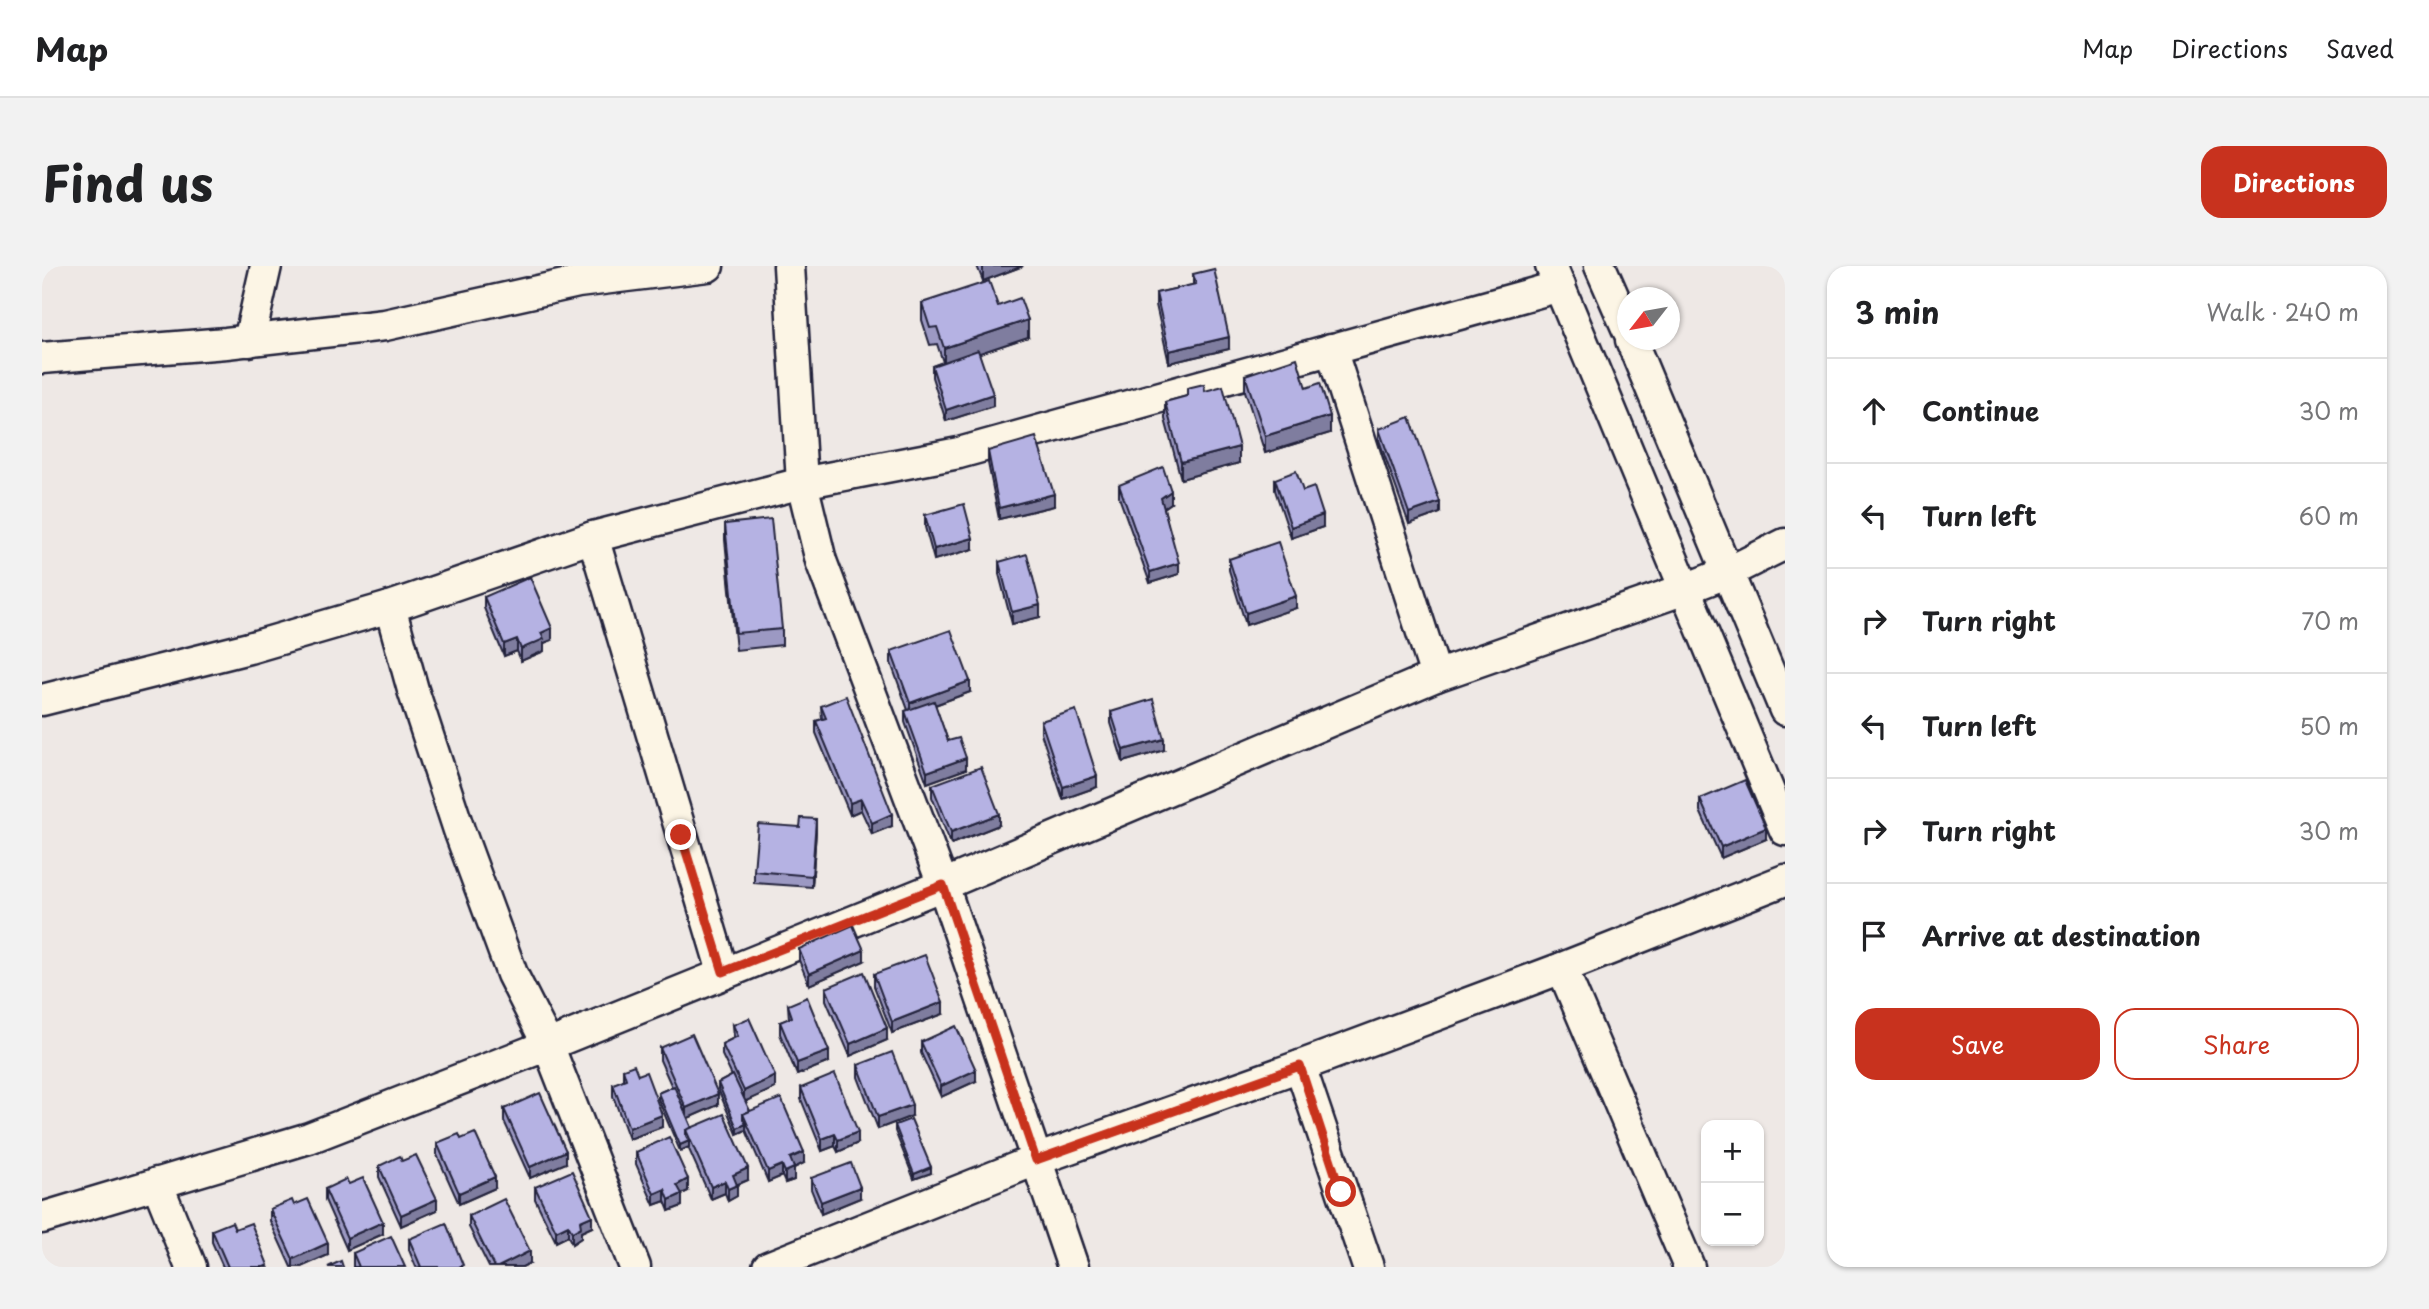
<!DOCTYPE html>
<html lang="en">
<head>
<meta charset="utf-8">
<style>
  body { margin:0; font-family:"Playpen Sans",sans-serif; background:#f2f2f2; color:#202124 }
  .controls { position:absolute; right:21px; bottom:21px; display:grid; overflow:hidden; border-radius:14px; box-shadow:0 2px 5px #0004 }
  .controls button { width:63px; height:63px; display:grid; place-items:center; padding:0; border:0; border-bottom:2px solid #e0e0e0; background:#fff; color:#202124; font:35px sans-serif }
  .compass { position:absolute; left:1575px; top:21px; width:63px; height:63px; border-radius:50%; background:#fff; box-shadow:0 2px 5px #0004; rotate:239deg }
  .stop { position:absolute; width:21px; height:21px; margin:-16px; border:5px solid #c8321e; border-radius:50%; background:#fff }
  .stop.end { background:#c8321e; border-color:#fff; box-shadow:0 2px 7px #0008 }
  .list { margin:0; padding:0; list-style:none }
  h2 { display:flex; justify-content:space-between; align-items:center; height:91px; margin:0; padding:0 28px; font-size:30px }
  h2 small { font-size:23px; font-weight:400; color:#757577 }
  .list li { display:grid; grid-template-columns:46px 1fr auto; gap:21px; align-items:center; box-sizing:border-box; height:105px; padding:0 28px; border-top:2px solid #e0e0e0 }
  .list b { display:block; font-size:26px; white-space:nowrap }
  .list em { font-size:23px; font-style:normal; color:#757577 }
  .actions { display:flex; gap:14px; padding:21px 28px }
  .actions a { flex:1; padding:16px 0; border:2px solid #c8321e; border-radius:21px; text-align:center; font-size:24px; color:#c8321e }
  .actions .main { background:#c8321e; color:#fff }
  .icon { flex:none; width:38px; height:38px; fill:none; stroke:currentColor; stroke-width:2; stroke-linecap:round; stroke-linejoin:round }
  .map { position:relative; flex:none; width:1743px; height:1001px; overflow:hidden; border-radius:21px }
  header { display:flex; align-items:center; gap:42px; box-sizing:border-box; height:98px; padding:0 35px; background:#fff; border-bottom:2px solid #e0e0e0 }
  header strong { font-size:33px }
  nav { display:flex; gap:38px; margin-inline-start:auto; font-size:24px }
  .intro { display:flex; align-items:center; justify-content:space-between; box-sizing:border-box; height:168px; padding:0 42px }
  h1 { margin:0; font-size:49px }
  .button { padding:18px 32px; border-radius:21px; background:#c8321e; color:#fff; font-size:24px; font-weight:700 }
  main { display:flex; gap:42px; padding:0 42px }
  aside { flex:1; background:#fff; border-radius:21px; box-shadow:0 2px 5px #0004 }
  .map>svg:first-child { display:block }
  .lines { fill:none; stroke-linecap:round; stroke-linejoin:round }
  .minor-casing { stroke:#22223b; stroke-width:35 }
  .minor { stroke:#fcf5e5; stroke-width:30 }
  .wall { fill:#9c99c3; stroke:#22223b; stroke-width:2 }
  .shaded-wall { fill:#7f7d9f; stroke:#22223b; stroke-width:2 }
  .building { fill:#b5b2e3; stroke:#22223b; stroke-width:2 }
  .route { stroke:#c8321e; stroke-width:9 }
</style>
</head>
<body>
<header>
<strong>Map</strong>
<nav><a>Map</a><a>Directions</a><a>Saved</a></nav>
</header>
<div class="intro"><h1>Find us</h1><a class="button">Directions</a></div>
<main>
<div class="map">
<svg width="1743" height="1001" viewBox="0 0 1743 1001">
  <rect width="100%" height="100%" fill="#eee8e5"/>
  <filter id="ink" filterUnits="userSpaceOnUse"><feTurbulence type="fractalNoise" baseFrequency=".0143" numOctaves="2"/><feDisplacementMap in="SourceGraphic" scale="14" xChannelSelector="R" yChannelSelector="G"/><feConvolveMatrix kernelMatrix="1 2 1 2 8 2 1 2 1" color-interpolation-filters="sRGB"/></filter>
  <g filter="url(#ink)">
    <g class="lines">
      <g class="minor-casing">
        <g id="minor">
          <polyline points="747,0 760,217 779,295 901,619 1031,1001"/>
          <polyline points="1509,0 1743,564"/>
          <polyline points="1558,0 1586,64"/>
          <polyline points="1589,74 1743,444"/>
          <polyline points="207,75 224,0"/>
          <polyline points="1289,83 1394,410"/>
          <polyline points="0,92 184,77 343,59 536,16 666,0"/>
          <polyline points="551,271 681,706"/>
          <polyline points="348,341 371,424 417,564 470,708 506,779 593,1001"/>
          <polyline points="0,434 207,382 348,341 551,271 760,217 917,187 1518,20"/>
          <polyline points="1520,702 1647,1001"/>
          <polyline points="1258,800 1326,1001"/>
          <polyline points="115,917 149,1001"/>
          <polyline points="0,952 267,872 506,779 901,619 1394,410 1643,323 1687,306 1743,278"/>
          <polyline points="726,1001 994,894 1258,800 1520,702 1743,614"/>
        </g>
      </g>
      <use href="#minor" class="minor"/>
    </g>
    <g class="wall">
      <polygon points="935,0 981,0 941,15"/>
      <polygon points="1151,8 1187,83 1127,97 1114,39 1114,27 1151,19"/>
      <polygon points="880,37 956,40 986,71 937,87 951,140 904,155 890,111 890,100 901,96 895,78 888,79 880,54"/>
      <polygon points="1203,109 1264,122 1288,167 1223,187 1203,125"/>
      <polygon points="1163,125 1197,197 1139,213 1123,153 1123,136"/>
      <polygon points="1337,163 1398,247 1367,258 1337,174"/>
      <polygon points="946,185 1012,240 957,253 946,197"/>
      <polygon points="1233,213 1261,225 1281,261 1249,272 1233,224"/>
      <polygon points="1077,219 1129,237 1122,242 1137,308 1108,317 1077,231"/>
      <polygon points="883,249 931,283 892,294 883,261"/>
      <polygon points="683,258 740,363 740,379 694,384 683,274"/>
      <polygon points="1187,293 1254,342 1204,359 1187,304"/>
      <polygon points="957,296 998,351 970,358 957,308"/>
      <polygon points="442,331 510,374 502,377 502,385 479,395 475,385 462,390 442,342"/>
      <polygon points="849,385 928,426 893,439 906,475 924,503 885,517 863,456 863,445 866,444 849,397"/>
      <polygon points="779,440 850,560 830,568 819,544 808,549 774,467 774,455 780,453"/>
      <polygon points="1069,446 1122,484 1081,496 1069,457"/>
      <polygon points="999,455 1055,521 1021,533 999,467"/>
      <polygon points="890,519 957,559 909,578 890,531"/>
      <polygon points="1658,533 1724,573 1679,592 1658,545"/>
      <polygon points="758,561 774,565 770,621 712,617 712,605"/>
      <polygon points="757,683 822,695 767,719 757,694"/>
      <polygon points="832,708 901,748 850,767 832,720"/>
      <polygon points="784,722 845,774 808,790 784,734"/>
      <polygon points="746,739 787,796 755,809 738,768 738,756 747,753"/>
      <polygon points="691,759 733,822 703,836 708,845 762,897 752,902 752,914 743,917 740,910 726,916 704,864 695,868 676,823 676,817 690,810 680,789 680,778 692,772"/>
      <polygon points="879,776 934,815 899,831 879,787"/>
      <polygon points="618,782 676,839 646,852 650,862 706,914 695,919 695,930 686,935 683,927 669,933 646,881 638,885 616,833 616,827 630,821 618,794"/>
      <polygon points="816,799 870,850 836,863 816,811"/>
      <polygon points="581,803 596,809 620,861 587,873 571,830 571,818 581,815"/>
      <polygon points="759,822 816,877 796,886 793,880 780,885 759,833"/>
      <polygon points="462,843 524,897 488,912 462,855"/>
      <polygon points="853,859 889,907 872,913 853,865"/>
      <polygon points="395,877 453,922 417,938 395,889"/>
      <polygon points="594,886 646,925 640,928 640,940 627,945 623,935 612,939 594,898"/>
      <polygon points="360,895 395,944 359,960 337,911 337,900"/>
      <polygon points="769,912 818,932 779,948 769,923"/>
      <polygon points="307,918 341,968 305,984 283,934 283,923"/>
      <polygon points="493,921 550,961 539,966 539,972 530,978 526,970 514,976 493,933"/>
      <polygon points="252,939 286,989 259,1001 249,1001 228,955 228,943"/>
      <polygon points="427,950 488,997 480,1001 447,1001 427,961"/>
      <polygon points="193,963 226,1001 181,1001 170,976 170,964"/>
      <polygon points="367,973 421,1001 374,1001 367,984"/>
      <polygon points="311,987 363,1001 311,1001"/>
    </g>
    <g class="shaded-wall">
      <polygon points="941,0 981,0 941,15"/>
      <polygon points="986,54 986,71 902,99 902,82"/>
      <polygon points="1187,71 1187,83 1127,97 1127,85"/>
      <polygon points="951,128 951,140 904,155 904,144"/>
      <polygon points="1288,150 1288,167 1223,187 1223,170"/>
      <polygon points="1197,181 1197,197 1139,213 1139,196"/>
      <polygon points="1129,225 1129,237 1119,244 1119,232"/>
      <polygon points="1012,228 1012,240 957,253 957,242"/>
      <polygon points="1398,236 1398,247 1367,258 1367,247"/>
      <polygon points="1281,249 1281,261 1249,272 1249,261"/>
      <polygon points="931,272 931,283 892,294 892,283"/>
      <polygon points="1137,297 1137,308 1108,317 1108,306"/>
      <polygon points="1254,330 1254,342 1204,359 1204,347"/>
      <polygon points="998,339 998,351 970,358 970,346"/>
      <polygon points="510,362 510,374 502,377 502,385 479,395 479,383 499,367"/>
      <polygon points="475,373 475,385 462,390 462,378"/>
      <polygon points="928,415 928,426 868,448 868,437"/>
      <polygon points="1122,473 1122,484 1081,496 1081,484"/>
      <polygon points="924,492 924,503 885,517 885,506"/>
      <polygon points="1055,510 1055,521 1021,533 1021,521"/>
      <polygon points="819,533 819,544 808,549 808,537"/>
      <polygon points="850,548 850,560 830,568 830,557"/>
      <polygon points="957,548 957,559 909,578 909,566"/>
      <polygon points="774,553 774,565 770,621 770,610"/>
      <polygon points="1724,562 1724,573 1679,592 1679,581"/>
      <polygon points="822,684 822,695 767,719 767,708"/>
      <polygon points="901,736 901,748 850,767 850,756"/>
      <polygon points="845,762 845,774 808,790 808,778"/>
      <polygon points="787,785 787,796 755,809 755,797"/>
      <polygon points="934,804 934,815 899,831 899,820"/>
      <polygon points="733,810 733,822 702,836 702,825"/>
      <polygon points="676,828 676,839 644,853 644,842"/>
      <polygon points="870,839 870,850 836,863 836,851"/>
      <polygon points="620,849 620,861 587,873 587,862"/>
      <polygon points="704,858 704,864 695,868 695,862"/>
      <polygon points="816,866 816,877 796,886 796,874"/>
      <polygon points="793,868 793,880 780,885 780,873"/>
      <polygon points="647,875 647,881 638,885 638,879"/>
      <polygon points="524,885 524,897 488,912 488,901"/>
      <polygon points="762,886 762,897 748,904 748,892"/>
      <polygon points="740,899 740,910 726,916 726,905"/>
      <polygon points="889,901 889,907 872,913 872,908"/>
      <polygon points="706,902 706,914 691,920 691,909"/>
      <polygon points="752,902 752,914 743,917 743,906"/>
      <polygon points="453,911 453,922 417,938 417,927"/>
      <polygon points="646,913 646,925 635,930 635,919"/>
      <polygon points="683,915 683,927 669,933 669,921"/>
      <polygon points="695,919 695,930 686,935 686,923"/>
      <polygon points="818,921 818,932 779,948 779,936"/>
      <polygon points="623,923 623,935 612,939 612,928"/>
      <polygon points="640,928 640,940 627,945 627,934"/>
      <polygon points="395,933 395,944 359,960 359,949"/>
      <polygon points="550,950 550,961 539,966 539,972 530,978 530,966 538,955"/>
      <polygon points="341,956 341,968 305,984 305,972"/>
      <polygon points="526,959 526,970 514,976 514,965"/>
      <polygon points="286,977 286,989 259,1001 251,1001 251,993"/>
      <polygon points="488,985 488,997 480,1001 456,1001"/>
    </g>
    <g class="building">
      <polygon points="1172,3 1187,71 1127,85 1114,27 1154,18 1151,8"/>
      <polygon points="947,15 956,40 978,32 986,54 902,82 895,61 888,62 880,37"/>
      <polygon points="936,84 951,128 904,144 890,100"/>
      <polygon points="1255,92 1264,122 1278,117 1288,150 1223,170 1203,109"/>
      <polygon points="1162,118 1163,125 1181,120 1197,181 1139,196 1123,136 1145,130 1145,122"/>
      <polygon points="1368,151 1398,236 1367,247 1337,163"/>
      <polygon points="994,171 1012,228 957,242 946,185"/>
      <polygon points="1121,201 1129,225 1119,232 1137,297 1108,306 1077,219"/>
      <polygon points="1254,205 1261,225 1272,221 1281,249 1249,261 1233,213"/>
      <polygon points="922,238 931,272 892,283 883,249"/>
      <polygon points="729,253 740,363 694,367 683,258"/>
      <polygon points="1236,276 1254,330 1204,347 1187,293"/>
      <polygon points="985,288 998,339 970,346 957,296"/>
      <polygon points="488,311 510,362 499,367 502,373 479,383 475,373 462,378 442,331"/>
      <polygon points="909,364 928,415 868,437 849,385"/>
      <polygon points="804,430 850,548 830,557 819,533 808,537 774,455 784,452 779,440"/>
      <polygon points="1111,433 1122,473 1081,484 1069,446"/>
      <polygon points="892,435 906,475 917,472 924,492 885,506 863,445"/>
      <polygon points="1034,444 1055,510 1021,521 999,455"/>
      <polygon points="939,501 957,548 909,566 890,519"/>
      <polygon points="1703,514 1724,562 1679,581 1658,533"/>
      <polygon points="759,552 774,553 770,610 712,605 716,558 758,561"/>
      <polygon points="811,659 822,684 767,708 757,683"/>
      <polygon points="883,689 901,736 850,756 832,708"/>
      <polygon points="822,706 845,762 808,778 784,722"/>
      <polygon points="765,731 787,785 755,797 738,756 750,751 746,739"/>
      <polygon points="707,752 733,810 702,825 680,778 696,770 691,759"/>
      <polygon points="914,760 934,804 899,820 879,776"/>
      <polygon points="650,768 676,828 644,842 618,782"/>
      <polygon points="850,786 870,839 836,851 816,799"/>
      <polygon points="592,799 596,809 604,806 620,849 587,862 571,818 584,813 581,803"/>
      <polygon points="793,808 816,866 796,874 793,868 780,873 759,822"/>
      <polygon points="691,809 708,845 701,848 701,853 704,858 695,862 676,817"/>
      <polygon points="632,820 650,862 644,864 644,870 647,875 638,879 616,827"/>
      <polygon points="498,827 524,885 488,901 462,843"/>
      <polygon points="739,832 762,886 748,892 752,902 743,906 740,899 726,905 701,848"/>
      <polygon points="682,848 706,902 691,909 695,919 686,923 683,915 669,921 644,864"/>
      <polygon points="869,853 889,901 872,908 853,859"/>
      <polygon points="433,867 453,911 417,927 395,877 417,868 419,873"/>
      <polygon points="627,871 646,913 635,919 640,928 627,934 623,923 612,928 594,886"/>
      <polygon points="374,889 395,933 359,949 337,900 358,890 360,895"/>
      <polygon points="809,897 818,921 779,936 769,912"/>
      <polygon points="530,905 550,950 538,955 539,961 530,966 526,959 514,965 493,921"/>
      <polygon points="321,912 341,956 305,972 283,923 304,913 307,918"/>
      <polygon points="266,933 286,977 251,993 228,943 250,934 252,939"/>
      <polygon points="462,933 488,985 456,1001 452,1001 427,950"/>
      <polygon points="190,956 193,963 209,957 226,999 222,1001 186,1001 170,964"/>
      <polygon points="404,957 421,999 417,1001 379,1001 367,973"/>
      <polygon points="349,970 363,1001 317,1001 311,987"/>
      <polygon points="299,995 301,1001 286,1001"/>
    </g>
  </g>
  <g class="lines" filter="url(#ink)">
    <polyline class="route" points="639,569 681,706 901,619 994,894 1258,800 1299,926"/>
  </g>
</svg>
<div class="controls">
<button>+</button>
<button>−</button>
</div>
<svg class="compass" viewBox="-18 -18 36 36"><path d="M0-13l5 13h-10z" fill="#e53935"/><path d="M0 13l5-13h-10z" fill="#757577"/></svg>
<div class="stop" style="left:1299px;top:926px"></div>
<div class="stop end" style="left:639px;top:569px"></div>
</div>
<aside>
<h2>3 min<small>Walk · 240 m</small></h2>
<ul class="list">
<li><svg class="icon" aria-label="ahead" viewBox="0 0 24 24"><path d="M12 20V5M6 11l6-6 6 6"/></svg><div><b>Continue</b></div><em>30 m</em></li>
<li><svg class="icon" aria-label="left" viewBox="0 0 24 24"><path d="M17 20v-9H6M10 6l-5 5 5 5"/></svg><div><b>Turn left</b></div><em>60 m</em></li>
<li><svg class="icon" aria-label="right" viewBox="0 0 24 24"><path d="M7 20v-9h11M14 6l5 5-5 5"/></svg><div><b>Turn right</b></div><em>70 m</em></li>
<li><svg class="icon" aria-label="left" viewBox="0 0 24 24"><path d="M17 20v-9H6M10 6l-5 5 5 5"/></svg><div><b>Turn left</b></div><em>50 m</em></li>
<li><svg class="icon" aria-label="right" viewBox="0 0 24 24"><path d="M7 20v-9h11M14 6l5 5-5 5"/></svg><div><b>Turn right</b></div><em>30 m</em></li>
<li><svg class="icon" aria-label="arrive" viewBox="0 0 24 24"><path d="M6 21V4h12l-3 4 3 4H6"/></svg><div><b>Arrive at destination</b></div></li>
</ul>
<div class="actions"><a class="main">Save</a><a>Share</a></div>
</aside>
</main>
</body>
</html>
